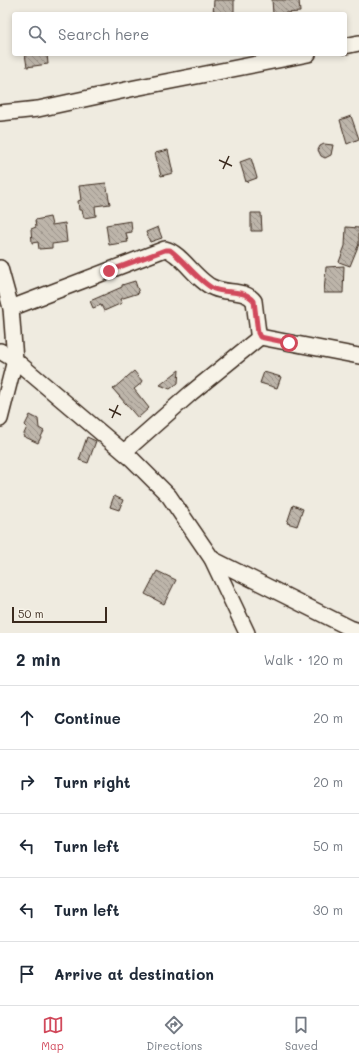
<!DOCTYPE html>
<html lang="en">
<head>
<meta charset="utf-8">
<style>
  body { margin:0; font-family:Mali,sans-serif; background:#f2f2f3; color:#1f2937 }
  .scale { position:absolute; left:12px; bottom:10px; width:95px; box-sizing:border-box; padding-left:4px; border:2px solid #3b2a1e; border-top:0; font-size:11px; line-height:14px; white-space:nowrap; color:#3b2a1e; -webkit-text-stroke:3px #f7f3e8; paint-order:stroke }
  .stop { position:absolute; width:12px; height:12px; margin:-9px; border:3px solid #d1495b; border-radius:50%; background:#fff }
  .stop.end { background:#d1495b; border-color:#fff; box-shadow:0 1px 4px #0008 }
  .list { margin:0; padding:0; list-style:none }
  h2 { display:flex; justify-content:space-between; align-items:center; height:52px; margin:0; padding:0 16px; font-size:17px }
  h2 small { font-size:13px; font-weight:400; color:#747a83 }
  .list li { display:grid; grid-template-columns:26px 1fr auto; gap:12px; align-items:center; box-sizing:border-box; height:64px; padding:0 16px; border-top:1px solid #e0e1e3 }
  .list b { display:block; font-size:15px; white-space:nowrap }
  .list em { font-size:13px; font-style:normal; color:#747a83 }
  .icon { flex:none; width:22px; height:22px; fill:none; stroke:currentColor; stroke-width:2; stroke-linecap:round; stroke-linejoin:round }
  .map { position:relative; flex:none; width:359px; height:633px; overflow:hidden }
  .search { position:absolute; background:#fff; box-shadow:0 2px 6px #0003; left:12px; right:12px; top:12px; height:44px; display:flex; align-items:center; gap:10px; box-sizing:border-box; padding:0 14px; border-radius:4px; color:#747a83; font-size:15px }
  .sheet { height:372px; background:#fff }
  nav { display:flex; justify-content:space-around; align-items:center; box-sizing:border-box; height:56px; border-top:1px solid #e0e1e3; background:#fff; font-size:11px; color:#747a83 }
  nav a { display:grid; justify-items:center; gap:2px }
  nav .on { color:#d1495b }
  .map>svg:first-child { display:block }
  .building { fill:url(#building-back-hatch); stroke:#3b2a1e }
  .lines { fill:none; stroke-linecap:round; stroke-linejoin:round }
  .street-casing { stroke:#3b2a1e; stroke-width:18 }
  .street { stroke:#f7f3e8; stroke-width:15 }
  .route { stroke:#d1495b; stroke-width:5 }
  .ticks { fill:none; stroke:#3b2a1e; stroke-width:1.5 }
</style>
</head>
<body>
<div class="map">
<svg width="359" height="633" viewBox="0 0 359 633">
  <defs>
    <pattern id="building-back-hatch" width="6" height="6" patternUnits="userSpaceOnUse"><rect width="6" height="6" fill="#bdb5aa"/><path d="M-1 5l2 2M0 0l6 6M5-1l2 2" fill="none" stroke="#9b938a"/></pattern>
  </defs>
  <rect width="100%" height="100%" fill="#efebe0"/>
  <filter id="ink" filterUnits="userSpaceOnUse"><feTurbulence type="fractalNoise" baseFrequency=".025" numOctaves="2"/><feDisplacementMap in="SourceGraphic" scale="8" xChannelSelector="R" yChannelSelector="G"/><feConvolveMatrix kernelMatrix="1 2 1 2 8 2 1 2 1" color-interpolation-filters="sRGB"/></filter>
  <g filter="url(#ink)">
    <g class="building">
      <polygon points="214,0 234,0 234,14 213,14"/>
      <polygon points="272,0 299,0 300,12 273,14"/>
      <polygon points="25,54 47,54 48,64 27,67"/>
      <polygon points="351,116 359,139 347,144 340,120"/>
      <polygon points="324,144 333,145 331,155 325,158 321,156 318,150 320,146"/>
      <polygon points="168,150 173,173 161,176 155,153"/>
      <polygon points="251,158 257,178 246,182 240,162"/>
      <polygon points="106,183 110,204 95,206 96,216 84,218 82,210 79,210 78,201 81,200 79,186"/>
      <polygon points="251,213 261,213 262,231 251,231"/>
      <polygon points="50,217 52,225 65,223 67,242 52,244 52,248 39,249 38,242 32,243 31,229 36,227 35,220"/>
      <polygon points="131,221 132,232 126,233 128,242 109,245 106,225"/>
      <polygon points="158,227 162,238 150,242 146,232"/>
      <polygon points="346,227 359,228 359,244 350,266 339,262 345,246"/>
      <polygon points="344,266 343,293 324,293 326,267"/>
      <polygon points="135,281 139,293 120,299 122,303 104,311 101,305 93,308 90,301 122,287 122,285"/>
      <polygon points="179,370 178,383 170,389 160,385"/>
      <polygon points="134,371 143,382 134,389 149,408 138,418 113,389"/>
      <polygon points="264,372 281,377 277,388 260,383"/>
      <polygon points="30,415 38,419 39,428 44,431 38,443 23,436 27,427 25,425"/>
      <polygon points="87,437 96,441 88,463 79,460"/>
      <polygon points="114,496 123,500 119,510 110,507"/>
      <polygon points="293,505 303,509 297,526 287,523"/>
      <polygon points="157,571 176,580 164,604 145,594"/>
    </g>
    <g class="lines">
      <g class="street-casing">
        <g id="street">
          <polyline points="345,46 359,43"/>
          <polyline points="0,113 38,109 135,88 308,54"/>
          <polyline points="0,268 11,308 15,360 0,419"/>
          <path d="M 11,308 L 165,249 C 182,253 196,281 214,288 C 227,294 245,289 254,301 L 258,333 L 260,337 L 359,356"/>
          <polyline points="0,351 15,360 132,459 169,496 212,559 247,633"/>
          <polyline points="124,452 191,393 260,337"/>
          <polyline points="212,559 350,628 359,631"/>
        </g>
      </g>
      <use href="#street" class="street"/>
    </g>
  </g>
  <g class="lines" filter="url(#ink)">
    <path class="route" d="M 109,271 L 165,250 L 170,250 C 184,260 199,282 214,289 C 227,294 245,289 254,301 L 258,333 L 260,337 L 289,343"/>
  </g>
  <path class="ticks" d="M 219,160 L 232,166M 223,169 L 229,156M 109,409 L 121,415M 112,418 L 118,405"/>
</svg>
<div class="scale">50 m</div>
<div class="stop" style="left:289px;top:343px"></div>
<div class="stop end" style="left:109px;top:271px"></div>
<div class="search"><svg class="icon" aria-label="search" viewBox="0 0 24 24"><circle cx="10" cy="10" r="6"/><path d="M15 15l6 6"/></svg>Search here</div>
</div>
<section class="sheet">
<h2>2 min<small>Walk · 120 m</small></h2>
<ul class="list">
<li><svg class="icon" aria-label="ahead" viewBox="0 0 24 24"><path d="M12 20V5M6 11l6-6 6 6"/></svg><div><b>Continue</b></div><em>20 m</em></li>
<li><svg class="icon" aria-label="right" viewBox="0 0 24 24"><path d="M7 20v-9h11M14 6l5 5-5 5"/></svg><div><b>Turn right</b></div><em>20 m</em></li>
<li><svg class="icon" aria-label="left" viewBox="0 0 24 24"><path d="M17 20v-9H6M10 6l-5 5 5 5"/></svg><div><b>Turn left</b></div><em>50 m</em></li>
<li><svg class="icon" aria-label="left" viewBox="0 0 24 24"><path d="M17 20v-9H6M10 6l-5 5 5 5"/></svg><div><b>Turn left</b></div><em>30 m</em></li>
<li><svg class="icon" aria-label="arrive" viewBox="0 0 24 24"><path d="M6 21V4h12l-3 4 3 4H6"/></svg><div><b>Arrive at destination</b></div></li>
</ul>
</section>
<nav>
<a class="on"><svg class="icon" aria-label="map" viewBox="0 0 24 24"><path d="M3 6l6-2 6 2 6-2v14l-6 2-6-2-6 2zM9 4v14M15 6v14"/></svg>Map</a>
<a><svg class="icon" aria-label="directions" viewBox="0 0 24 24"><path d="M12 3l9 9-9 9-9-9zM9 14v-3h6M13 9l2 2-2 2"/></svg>Directions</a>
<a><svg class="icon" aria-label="saved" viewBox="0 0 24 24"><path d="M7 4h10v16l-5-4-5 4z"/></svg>Saved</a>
</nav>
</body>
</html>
